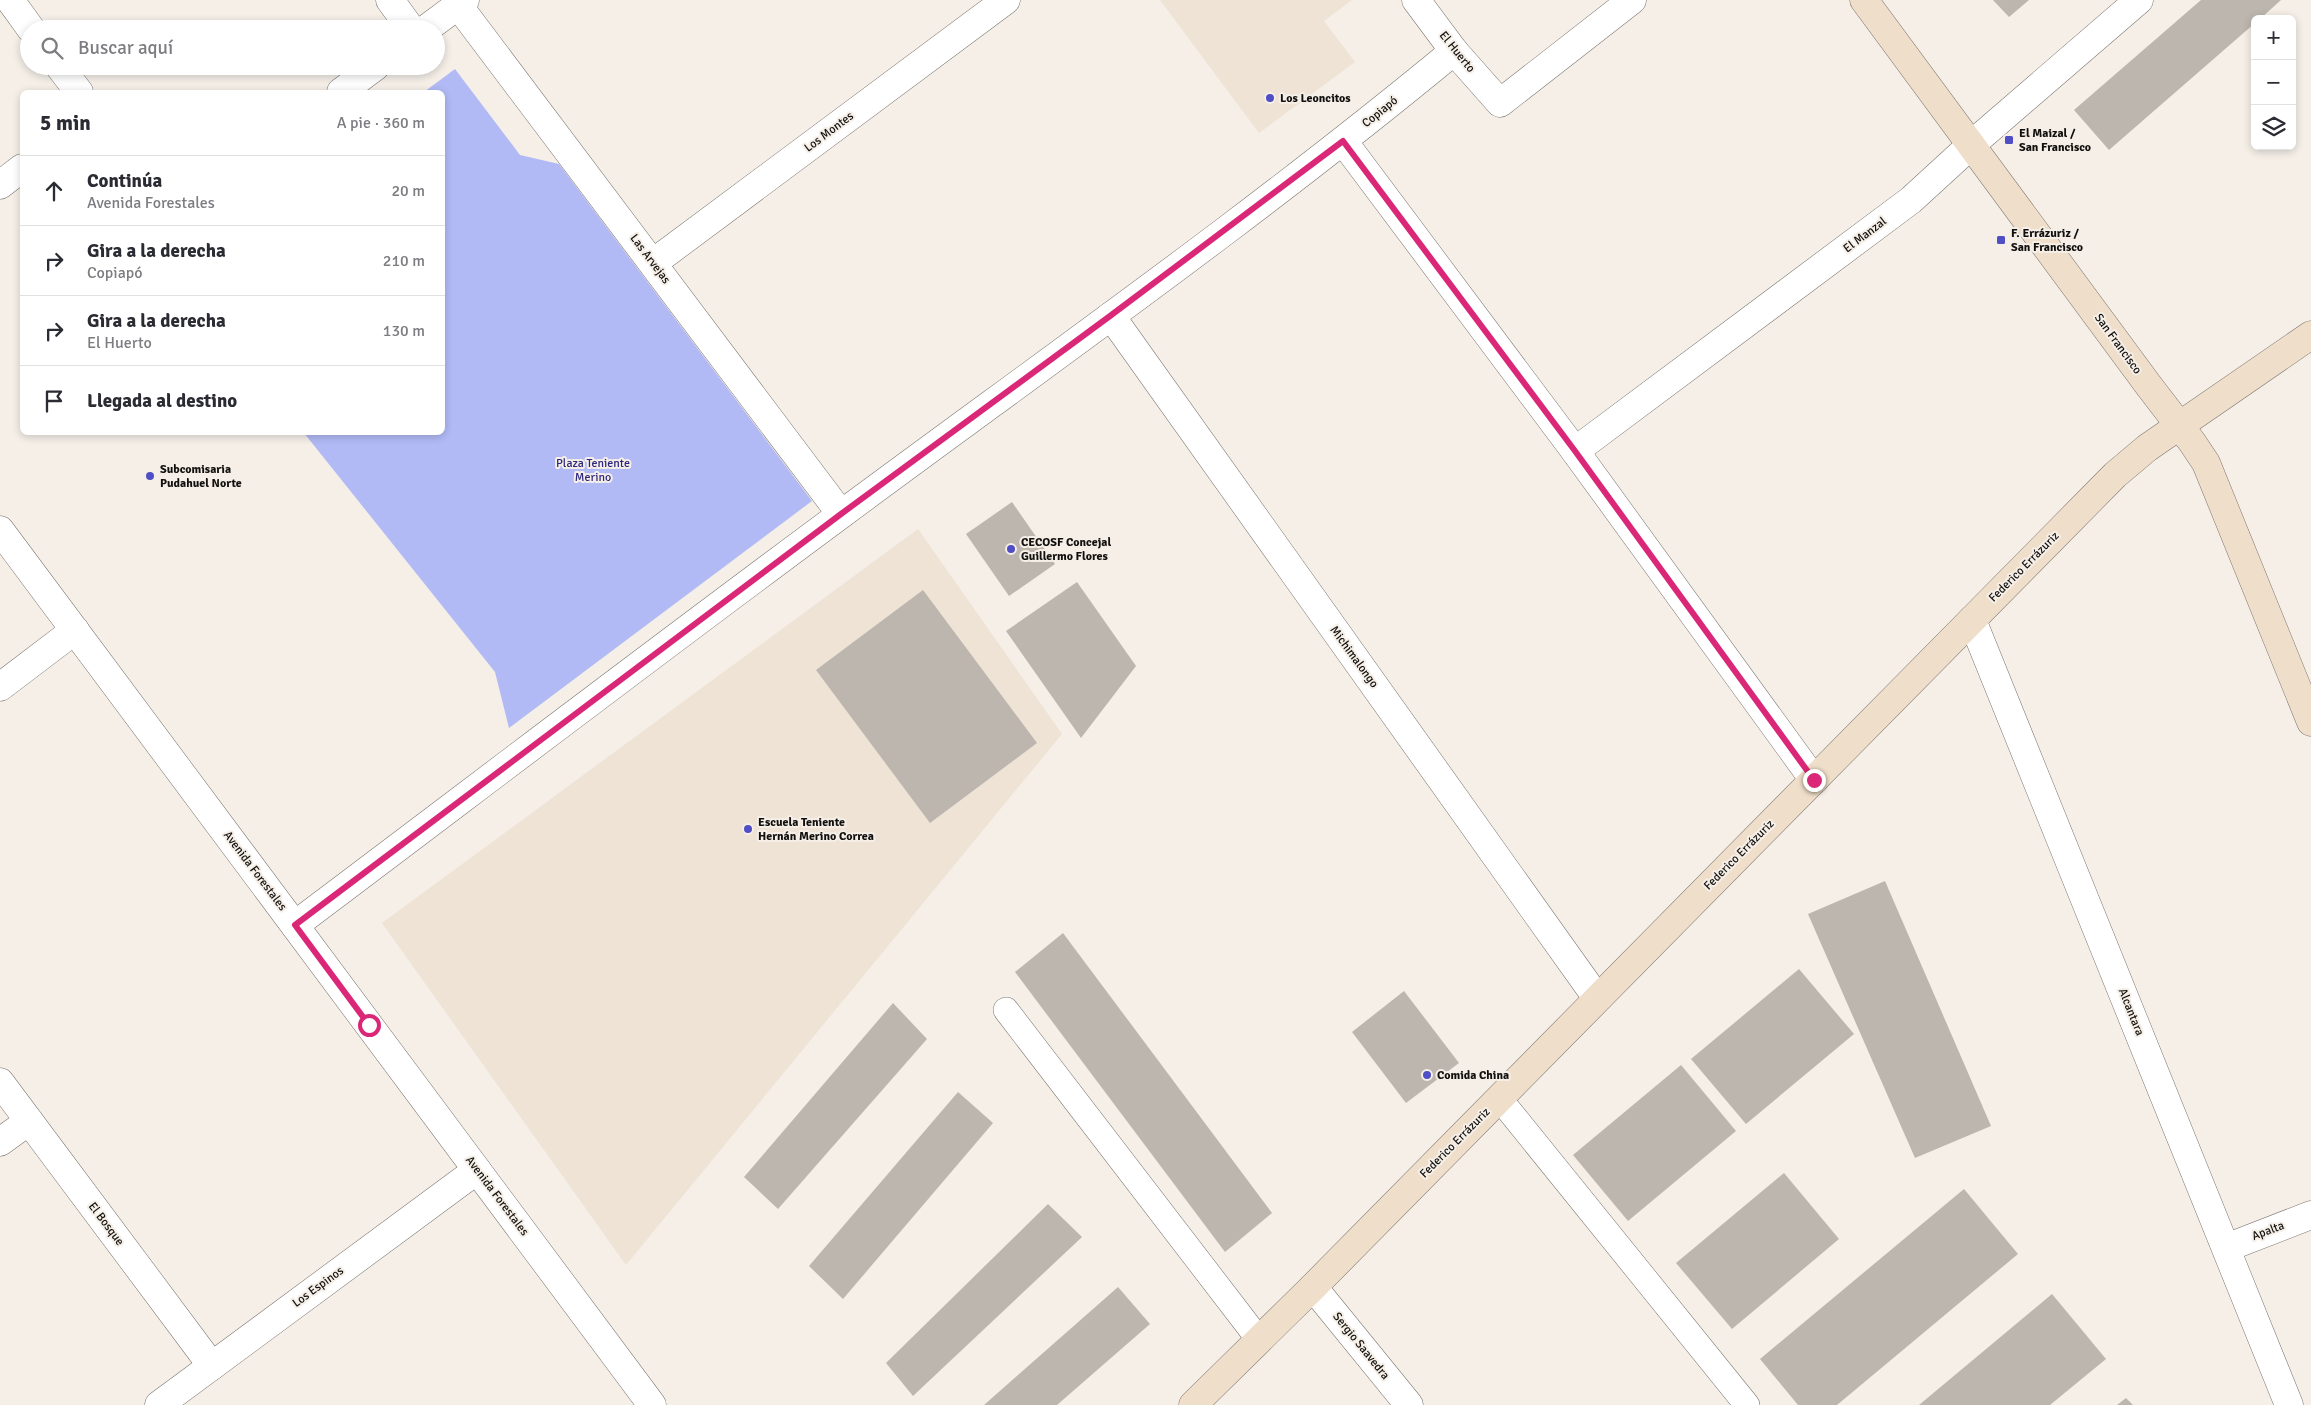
<!DOCTYPE html>
<html lang="es">
<head>
<meta charset="utf-8">
<style>
  body { margin:0; font-family:Signika,sans-serif; background:#f2f2f3; color:#2b2b33 }
  .controls { position:absolute; right:15px; top:15px; display:grid; overflow:hidden; border-radius:8px; box-shadow:0 2px 8px #0003 }
  .controls button { width:45px; height:45px; display:grid; place-items:center; padding:0; border:0; border-bottom:1px solid #e1e1e2; background:#fff; color:#2b2b33; font:25px sans-serif }
  .stop { position:absolute; width:15px; height:15px; margin:-11px; border:4px solid #db2777; border-radius:50%; background:#fff }
  .stop.end { background:#db2777; border-color:#fff; box-shadow:0 1px 5px #0008 }
  .list { margin:0; padding:0; list-style:none }
  h2 { display:flex; justify-content:space-between; align-items:center; height:65px; margin:0; padding:0 20px; font-size:21px }
  h2 small { font-size:16px; font-weight:400; color:#7c7c81 }
  .list li { display:grid; grid-template-columns:32px 1fr auto; gap:15px; align-items:center; box-sizing:border-box; height:70px; padding:0 20px; border-top:1px solid #e1e1e2 }
  .list b { display:block; font-size:19px; white-space:nowrap }
  .list p { margin:0; font-size:16px; white-space:nowrap; color:#7c7c81 }
  .list em { font-size:16px; font-style:normal; color:#7c7c81 }
  .icon { flex:none; width:28px; height:28px; fill:none; stroke:currentColor; stroke-width:2; stroke-linecap:round; stroke-linejoin:round }
  .map { position:relative; flex:none; width:2311px; height:1405px; overflow:hidden }
  .search { position:absolute; background:#fff; box-shadow:0 2px 8px #0003; left:20px; top:20px; width:425px; height:55px; display:flex; align-items:center; gap:12px; box-sizing:border-box; padding:0 18px; border-radius:28px; color:#7c7c81; font-size:19px }
  .panel { position:absolute; background:#fff; box-shadow:0 2px 8px #0003; left:20px; top:90px; width:425px; height:345px; border-radius:8px }
  .map>svg:first-child { display:block }
  .built { fill:#eee3d5 }
  .green { fill:#b1baf5 }
  .building { fill:#bcb6af }
  .lines { fill:none; stroke-linecap:round; stroke-linejoin:round }
  .lane-casing { stroke:#7c7670; stroke-width:26 }
  .street-casing { stroke:#7c7670; stroke-width:29 }
  .secondary-casing { stroke:#7c7670; stroke-width:29 }
  .lane { stroke:#fff; stroke-width:25 }
  .street { stroke:#fff; stroke-width:28 }
  .secondary { stroke:#efdec9; stroke-width:28 }
  .route { stroke:#db2777; stroke-width:6 }
  .poi-dot { fill:#4f4ec5; stroke:#f5efe8; stroke-width:2 }
  .labels { text-anchor:middle; dominant-baseline:central; stroke-width:4; stroke-linejoin:round; paint-order:stroke }
  .street-label { font-size:12px; fill:#12100e; stroke:#f5efe8 }
  .poi-label { font-size:12px; font-weight:bold; fill:#12100e; stroke:#f5efe8; text-anchor:start }
  .park-label { font-size:12px; fill:#2b267e; stroke:#f5efe8 }
</style>
</head>
<body>
<div class="map">
<svg width="2311" height="1405" viewBox="0 0 2311 1405">
  <rect width="100%" height="100%" fill="#f5efe8"/>
  <g class="built">
    <polygon points="1160,0 1352,0 1324,21 1355,62 1259,133"/>
    <polygon points="918,529 1062,734 626,1265 382,923"/>
  </g>
  <polygon class="green" points="455,69 520,155 559,164 812,501 509,728 495,672 304,433 442,432 442,92 424,92"/>
  <g class="building">
    <polygon points="1993,0 2029,0 2009,17"/>
    <polygon points="2201,0 2281,0 2260,19 2255,19 2255,23 2109,150 2074,110"/>
    <polygon points="1012,502 1055,564 1009,596 966,534"/>
    <polygon points="1077,582 1136,666 1081,738 1006,631"/>
    <polygon points="923,590 1037,743 930,823 816,670"/>
    <polygon points="1885,881 1991,1126 1915,1158 1808,914"/>
    <polygon points="1063,933 1272,1213 1225,1252 1015,972"/>
    <polygon points="1799,969 1854,1034 1746,1124 1691,1059"/>
    <polygon points="1404,991 1459,1063 1406,1103 1352,1032"/>
    <polygon points="893,1003 927,1039 778,1209 744,1177"/>
    <polygon points="1681,1065 1736,1131 1628,1221 1573,1155"/>
    <polygon points="958,1092 993,1123 843,1299 809,1266"/>
    <polygon points="1784,1173 1839,1239 1732,1329 1676,1263"/>
    <polygon points="1964,1189 2018,1254 1837,1405 1798,1405 1760,1359"/>
    <polygon points="1048,1204 1082,1237 913,1396 886,1363"/>
    <polygon points="1118,1287 1150,1324 1057,1405 984,1405"/>
    <polygon points="2052,1294 2106,1359 2050,1405 1919,1405"/>
    <polygon points="2126,1398 2133,1405 2117,1405"/>
  </g>
  <g class="lines">
    <g class="lane-casing">
      <g id="lane">
        <polyline points="1006,1010 1260,1341"/>
        <polyline points="1499,1098 1747,1405"/>
      </g>
    </g>
    <g class="street-casing">
      <g id="street">
        <polyline points="10,0 31,29"/>
        <polyline points="390,0 411,29"/>
        <polyline points="1416,0 1454,51 1500,103 1632,0"/>
        <polyline points="458,5 841,514"/>
        <polyline points="426,29 465,0"/>
        <polyline points="59,66 79,92"/>
        <polyline points="341,92 376,66"/>
        <polyline points="1343,141 1575,451 1814,780"/>
        <polyline points="0,185 22,168"/>
        <polyline points="653,263 1006,0"/>
        <polyline points="1111,316 1597,998"/>
        <polyline points="1575,451 1911,200 1971,145 2139,0"/>
        <polyline points="0,530 652,1405"/>
        <polyline points="1972,620 2289,1405"/>
        <polyline points="0,687 75,630"/>
        <path d="M 295,925 C 477,788 659,649 843,513 C 1048,361 1257,214 1454,51"/>
        <polyline points="0,1082 212,1366"/>
        <polyline points="0,1142 29,1121"/>
        <polyline points="2226,1248 2311,1215"/>
        <polyline points="1313,1287 1409,1405"/>
        <polyline points="159,1405 477,1170"/>
      </g>
    </g>
    <g class="secondary-casing">
      <g id="secondary">
        <polyline points="1864,0 2149,386 2192,442 2206,463 2311,722"/>
        <polyline points="1193,1405 1313,1287 2115,475 2147,448 2311,335"/>
      </g>
    </g>
    <use href="#lane" class="lane"/>
    <use href="#street" class="street"/>
    <use href="#secondary" class="secondary"/>
  </g>
  <g class="lines">
    <polyline class="route" points="369,1025 295,925 841,514 1110,316 1343,141 1575,451 1814,780"/>
  </g>
  <g class="poi-dot">
    <circle cx="1270" cy="98" r="5"/>
    <rect x="2004" y="135" width="10" height="10" rx="2.5"/>
    <rect x="1996" y="235" width="10" height="10" rx="2.5"/>
    <circle cx="150" cy="476" r="5"/>
    <circle cx="1011" cy="549" r="5"/>
    <circle cx="748" cy="829" r="5"/>
    <circle cx="1427" cy="1075" r="5"/>
  </g>
  <g class="labels">
    <g class="street-label">
      <text transform="translate(1457 52) rotate(51)">El Huerto</text>
      <text transform="translate(1380 112) rotate(-39)">Copiapó</text>
      <text transform="translate(829 132) rotate(-37)">Los Montes</text>
      <text transform="translate(1865 235) rotate(-37)">El Manzal</text>
      <text transform="translate(650 259) rotate(53)">Las Arvejas</text>
      <text transform="translate(2118 344) rotate(54)">San Francisco</text>
      <text transform="translate(2024 567) rotate(-45)">Federico Errázuriz</text>
      <text transform="translate(1354 657) rotate(54)">Michimalongo</text>
      <text transform="translate(1739 855) rotate(-45)">Federico Errázuriz</text>
      <text transform="translate(255 871) rotate(53)">Avenida Forestales</text>
      <text transform="translate(2131 1012) rotate(68)">Alcantara</text>
      <text transform="translate(1455 1143) rotate(-45)">Federico Errázuriz</text>
      <text transform="translate(497 1196) rotate(53)">Avenida Forestales</text>
      <text transform="translate(106 1224) rotate(53)">El Bosque</text>
      <text transform="translate(2268 1231) rotate(-21)">Apalta</text>
      <text transform="translate(318 1287) rotate(-36)">Los Espinos</text>
      <text transform="translate(1361 1346) rotate(51)">Sergio Saavedra</text>
    </g>
    <g class="poi-label">
      <text x="1280" y="98">Los Leoncitos</text>
      <text x="2019" y="133">El Maizal /<tspan x="2019" dy="14">San Francisco</tspan></text>
      <text x="2011" y="233">F. Errázuriz /<tspan x="2011" dy="14">San Francisco</tspan></text>
      <text x="160" y="469">Subcomisaria<tspan x="160" dy="14">Pudahuel Norte</tspan></text>
      <text x="1021" y="542">CECOSF Concejal<tspan x="1021" dy="14">Guillermo Flores</tspan></text>
      <text x="758" y="822">Escuela Teniente<tspan x="758" dy="14">Hernán Merino Correa</tspan></text>
      <text x="1437" y="1075">Comida China</text>
    </g>
    <g class="park-label">
      <text x="593" y="463">Plaza Teniente<tspan x="593" dy="14">Merino</tspan></text>
    </g>
  </g>
</svg>
<div class="controls">
<button>+</button>
<button>−</button>
<button><svg class="icon" aria-label="layers" viewBox="0 0 24 24"><path d="M12 4l9 5-9 5-9-5zM3 14l9 5 9-5"/></svg></button>
</div>
<div class="stop" style="left:369px;top:1025px"></div>
<div class="stop end" style="left:1814px;top:780px"></div>
<div class="search"><svg class="icon" aria-label="search" viewBox="0 0 24 24"><circle cx="10" cy="10" r="6"/><path d="M15 15l6 6"/></svg>Buscar aquí</div>
<section class="panel">
<h2>5 min<small>A pie · 360 m</small></h2>
<ul class="list">
<li><svg class="icon" aria-label="ahead" viewBox="0 0 24 24"><path d="M12 20V5M6 11l6-6 6 6"/></svg><div><b>Continúa</b><p>Avenida Forestales</p></div><em>20 m</em></li>
<li><svg class="icon" aria-label="right" viewBox="0 0 24 24"><path d="M7 20v-9h11M14 6l5 5-5 5"/></svg><div><b>Gira a la derecha</b><p>Copiapó</p></div><em>210 m</em></li>
<li><svg class="icon" aria-label="right" viewBox="0 0 24 24"><path d="M7 20v-9h11M14 6l5 5-5 5"/></svg><div><b>Gira a la derecha</b><p>El Huerto</p></div><em>130 m</em></li>
<li><svg class="icon" aria-label="arrive" viewBox="0 0 24 24"><path d="M6 21V4h12l-3 4 3 4H6"/></svg><div><b>Llegada al destino</b></div></li>
</ul>
</section>
</div>
</body>
</html>
